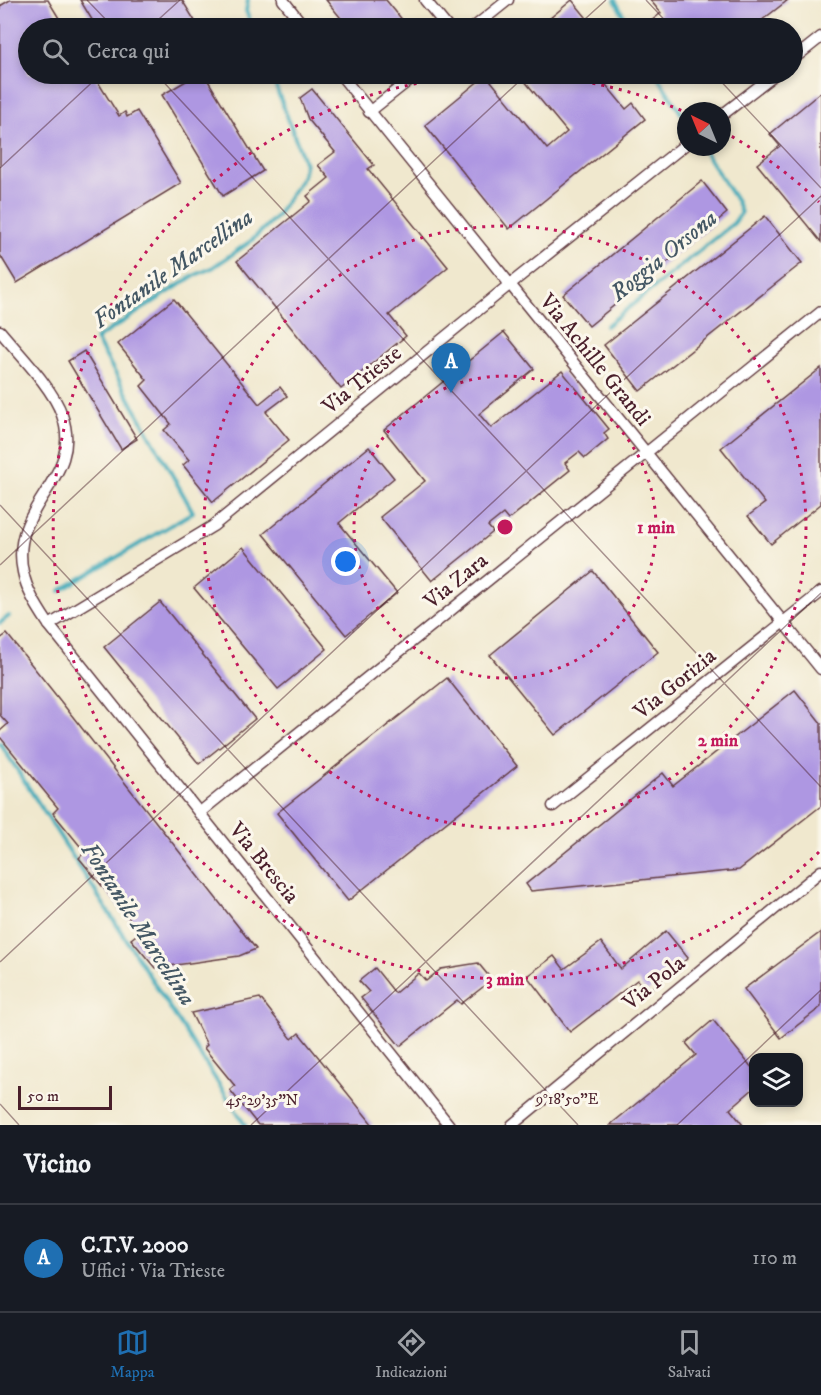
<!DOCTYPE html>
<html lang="it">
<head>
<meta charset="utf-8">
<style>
  body { margin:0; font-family:"IM FELL DW Pica",serif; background:#242831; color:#f1f3f6 }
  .controls { position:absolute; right:18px; bottom:18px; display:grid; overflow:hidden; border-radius:12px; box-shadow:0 3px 9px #0003 }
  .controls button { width:54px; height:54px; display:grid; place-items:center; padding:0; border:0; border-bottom:2px solid #363941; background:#171b24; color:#f1f3f6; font:30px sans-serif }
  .compass { position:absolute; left:677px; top:102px; width:54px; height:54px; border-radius:50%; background:#171b24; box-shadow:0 3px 9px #0003; rotate:317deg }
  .scale { position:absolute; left:18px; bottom:15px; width:94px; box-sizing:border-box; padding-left:6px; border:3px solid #4a1f2b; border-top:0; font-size:16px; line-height:21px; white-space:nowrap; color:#4a1f2b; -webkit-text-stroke:4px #fbf7ec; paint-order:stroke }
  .you { position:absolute; left:346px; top:562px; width:21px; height:21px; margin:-15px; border:4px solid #fff; border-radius:50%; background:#1a73e8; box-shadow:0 0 0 9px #1a73e833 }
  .badge { display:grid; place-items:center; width:39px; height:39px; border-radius:50%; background:#1f6fb2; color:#fff; font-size:20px; font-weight:700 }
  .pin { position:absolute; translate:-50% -50px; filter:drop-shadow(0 2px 3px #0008) }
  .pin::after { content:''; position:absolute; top:32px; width:21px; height:18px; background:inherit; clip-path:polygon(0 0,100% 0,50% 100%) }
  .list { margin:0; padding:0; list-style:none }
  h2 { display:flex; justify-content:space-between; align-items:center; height:78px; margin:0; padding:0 24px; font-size:26px }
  h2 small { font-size:20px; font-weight:400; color:#9ea1a6 }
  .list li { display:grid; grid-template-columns:39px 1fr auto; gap:18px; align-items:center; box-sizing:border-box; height:108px; padding:0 24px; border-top:2px solid #363941 }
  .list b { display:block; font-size:22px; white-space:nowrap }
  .list p { margin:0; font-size:20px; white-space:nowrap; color:#9ea1a6 }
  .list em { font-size:20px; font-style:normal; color:#9ea1a6 }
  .icon { flex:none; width:33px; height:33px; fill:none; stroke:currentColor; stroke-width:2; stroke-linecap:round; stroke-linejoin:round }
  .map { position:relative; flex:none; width:821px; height:1125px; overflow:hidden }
  .search { position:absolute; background:#171b24; box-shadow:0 3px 9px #0003; left:18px; right:18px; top:18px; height:66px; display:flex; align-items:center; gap:15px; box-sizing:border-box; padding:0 21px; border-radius:33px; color:#9ea1a6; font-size:22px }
  .sheet { height:186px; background:#171b24 }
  nav { display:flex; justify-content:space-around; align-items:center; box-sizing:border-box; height:84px; border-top:2px solid #363941; background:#171b24; font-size:16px; color:#9ea1a6 }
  nav a { display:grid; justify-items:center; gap:3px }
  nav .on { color:#1f6fb2 }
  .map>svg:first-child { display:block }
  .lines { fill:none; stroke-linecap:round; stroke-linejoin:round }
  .stream { stroke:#3caaba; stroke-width:4 }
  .building { fill:#ae97e2 }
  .street-casing { stroke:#633d43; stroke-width:13 }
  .street { stroke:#fff; stroke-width:10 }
  .ticks { fill:none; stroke:#4a1f2b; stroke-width:1.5; stroke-opacity:0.45 }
  .ring { fill:none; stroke:#c2185b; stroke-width:3; stroke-dasharray:3 6 }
  .labels { text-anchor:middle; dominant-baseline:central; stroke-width:6; stroke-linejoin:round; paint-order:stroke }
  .street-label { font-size:22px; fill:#4a1f2b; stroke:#fbf7ec }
  .water-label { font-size:24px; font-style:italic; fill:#445764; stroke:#fbf7ec }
  .ticks-label { font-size:15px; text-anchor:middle; fill:#4a1f2b; stroke:#fbf7ec; stroke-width:6; stroke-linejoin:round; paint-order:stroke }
  .centre { fill:#c2185b; stroke:#fbf7ec; stroke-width:3 }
  .ring-label { font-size:18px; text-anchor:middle; font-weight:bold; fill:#c2185b; stroke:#fbf7ec; stroke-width:6; stroke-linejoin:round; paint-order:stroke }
</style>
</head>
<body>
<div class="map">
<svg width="821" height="1125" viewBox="0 0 821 1125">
  <rect width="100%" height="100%" fill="#fbf7ec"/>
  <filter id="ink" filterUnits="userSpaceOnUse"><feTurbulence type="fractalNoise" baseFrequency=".0167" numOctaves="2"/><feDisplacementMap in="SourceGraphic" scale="12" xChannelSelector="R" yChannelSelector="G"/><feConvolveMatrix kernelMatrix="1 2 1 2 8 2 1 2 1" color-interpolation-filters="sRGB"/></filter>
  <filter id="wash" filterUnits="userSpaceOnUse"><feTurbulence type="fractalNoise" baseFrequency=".008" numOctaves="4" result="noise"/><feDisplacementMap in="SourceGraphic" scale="24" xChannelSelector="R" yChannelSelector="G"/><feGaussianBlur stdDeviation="1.35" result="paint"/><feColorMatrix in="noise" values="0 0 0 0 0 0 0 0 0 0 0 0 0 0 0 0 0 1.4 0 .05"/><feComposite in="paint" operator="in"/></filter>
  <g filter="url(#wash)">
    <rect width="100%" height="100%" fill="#f0e8ce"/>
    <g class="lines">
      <g class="stream">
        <polyline points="248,0 246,11 253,28"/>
        <polyline points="615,0 630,28"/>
        <polyline points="656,74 681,113"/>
        <polyline points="606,326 734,223 741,213 737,202 704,151"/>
        <polyline points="60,591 193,512 96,339 193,276 212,268 251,241 276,217 303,176 305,164 271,74"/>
        <polyline points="0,623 9,616"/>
        <polyline points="0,743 245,1125"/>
      </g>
    </g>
    <g id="blocks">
      <g class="building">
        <polygon points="10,0 48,0 65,28 28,28 28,74 93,74 119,116 125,112 127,117 137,111 181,183 17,283 0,255 0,6"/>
        <polygon points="80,0 182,0 195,21 183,28 97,28"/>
        <polygon points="326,0 386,0 409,28 349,28"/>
        <polygon points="572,0 595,28 538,28"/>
        <polygon points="650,0 788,0 752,28 656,28 650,22 661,13"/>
        <polygon points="198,74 204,74 263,171 223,196 162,95"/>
        <polygon points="519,74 597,74 626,109 633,103 645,119 509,229 425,125 486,75 547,149 567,132"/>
        <polygon points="312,89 374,165 368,169 448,267 389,315 406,336 341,389 237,261 311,201 307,196 329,178 318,165 335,152 308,119 300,98"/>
        <polygon points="821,92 821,242 757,164 780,146 770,134"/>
        <polygon points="702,181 727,213 589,326 563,295"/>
        <polygon points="765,216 802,263 640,391 604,345"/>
        <polygon points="174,299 259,404 280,387 287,396 266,412 289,440 213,502 183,465 189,460 164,430 171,424 141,386 147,380 118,344"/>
        <polygon points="504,332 534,369 479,414 491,428 562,371 609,429 604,433 608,439 585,458 579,452 565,463 570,470 508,520 503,514 488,526 493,532 432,581 380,517 425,481 384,430"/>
        <polygon points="84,351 137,439 121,449 68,361"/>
        <polygon points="821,368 821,504 771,544 748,516 765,503 721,448"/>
        <polygon points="369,447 394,478 339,523 397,593 346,635 263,534"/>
        <polygon points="243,547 327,649 278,689 194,588"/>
        <polygon points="593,571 658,652 555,735 490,655"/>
        <polygon points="160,602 255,719 199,764 104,647"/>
        <polygon points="7,634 51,689 256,949 239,956 155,968 131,939 140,932 79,858 85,852 53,813 58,808 0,737 0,731 8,724 0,715 0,639"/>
        <polygon points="447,678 517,766 348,901 277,813"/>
        <polygon points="795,690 821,723 821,806 739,870 531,891 526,884 663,773 673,786"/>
        <polygon points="666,931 688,958 647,992 637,980 570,1032 527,976 554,956 564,969 601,942 621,969"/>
        <polygon points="821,932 821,1007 781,1038 744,989"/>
        <polygon points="478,963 492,980 461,1004 457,1000 400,1046 361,998 369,992 359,981 375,968 395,993 419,973 426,981 441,969"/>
        <polygon points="260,998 292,1039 299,1033 373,1125 258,1125 230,1090 235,1086 204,1048 207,1045 191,1013"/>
        <polygon points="713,1020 753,1069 753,1089 730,1109 743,1125 610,1125 696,1055 686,1043"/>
      </g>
    </g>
  </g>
  <g filter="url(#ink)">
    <use href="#blocks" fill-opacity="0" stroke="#633d43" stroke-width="1.5"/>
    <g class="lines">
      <g class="street-casing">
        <g id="street">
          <polyline points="283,0 305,28"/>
          <polyline points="425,0 448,28"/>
          <polyline points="473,28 508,0"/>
          <polyline points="792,60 821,37"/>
          <polyline points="340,74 821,669"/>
          <polyline points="369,112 417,74"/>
          <polyline points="722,115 775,74"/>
          <path d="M 0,331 C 19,354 53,388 62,415 C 85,480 8,504 23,572 C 27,592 38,608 49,625 L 449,1125"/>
          <polyline points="49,625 213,526 509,285 686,144"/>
          <polyline points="553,806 821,592"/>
          <polyline points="199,813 821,312"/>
          <polyline points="512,1125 821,871"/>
        </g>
      </g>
      <use href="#street" class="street"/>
    </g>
  </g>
  <path class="ticks" d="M 87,0 L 114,28M 646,0 L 672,28M 149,28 L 180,0M 575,28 L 606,0M 156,74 L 821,787M 714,74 L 821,188M 0,168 L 101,74M 0,505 L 578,1125M 0,565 L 527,74M 0,962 L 821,196M 0,1104 L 19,1125M 251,1125 L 821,593M 677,1125 L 821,990"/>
  <g class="ring">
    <circle cx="505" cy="527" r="151"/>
    <circle cx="505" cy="527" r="301"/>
    <path d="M819 852A452 452 0 1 1 685 112M724 132A452 452 0 0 1 819 202"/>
  </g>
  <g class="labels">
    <g class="street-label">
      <text transform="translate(595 360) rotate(51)">Via Achille Grandi</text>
      <text transform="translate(362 380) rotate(-39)">Via Trieste</text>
      <text transform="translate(456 581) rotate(-39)">Via Zara</text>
      <text transform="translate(675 684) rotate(-39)">Via Gorizia</text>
      <text transform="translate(264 863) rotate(51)">Via Brescia</text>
      <text transform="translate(654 983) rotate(-39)">Via Pola</text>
    </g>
    <g class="water-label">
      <text transform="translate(664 256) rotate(-39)">Roggia Orsona</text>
      <text transform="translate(173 269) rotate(-35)">Fontanile Marcellina</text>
      <text transform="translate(138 924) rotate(57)">Fontanile Marcellina</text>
    </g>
  </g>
  <g class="ticks-label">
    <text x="567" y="1104">9°18'50"E</text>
    <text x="262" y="1105">45°29'35"N</text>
  </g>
  <circle cx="505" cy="527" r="9" class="centre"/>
  <g class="ring-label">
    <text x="656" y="533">1 min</text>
    <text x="718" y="746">2 min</text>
    <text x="505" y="985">3 min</text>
  </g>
</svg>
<div class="controls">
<button><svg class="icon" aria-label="layers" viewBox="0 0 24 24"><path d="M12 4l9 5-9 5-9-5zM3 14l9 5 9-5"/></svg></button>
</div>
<svg class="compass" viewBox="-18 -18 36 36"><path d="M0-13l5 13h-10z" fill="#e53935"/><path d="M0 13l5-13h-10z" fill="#9ea1a6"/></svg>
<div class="scale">50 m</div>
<div class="you"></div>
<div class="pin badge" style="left:451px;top:393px">A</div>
<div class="search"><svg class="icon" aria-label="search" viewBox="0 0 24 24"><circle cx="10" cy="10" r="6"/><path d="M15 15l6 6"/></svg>Cerca qui</div>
</div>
<section class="sheet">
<h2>Vicino<small></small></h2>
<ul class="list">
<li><span class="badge">A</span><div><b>C.T.V. 2000</b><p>Uffici · Via Trieste</p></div><em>110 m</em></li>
</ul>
</section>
<nav>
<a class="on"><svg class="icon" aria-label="map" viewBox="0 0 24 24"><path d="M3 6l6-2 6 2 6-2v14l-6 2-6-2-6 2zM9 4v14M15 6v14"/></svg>Mappa</a>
<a><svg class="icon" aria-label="directions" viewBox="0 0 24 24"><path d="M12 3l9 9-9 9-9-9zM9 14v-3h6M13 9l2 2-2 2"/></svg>Indicazioni</a>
<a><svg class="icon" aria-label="saved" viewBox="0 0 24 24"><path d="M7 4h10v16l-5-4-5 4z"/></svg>Salvati</a>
</nav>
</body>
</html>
